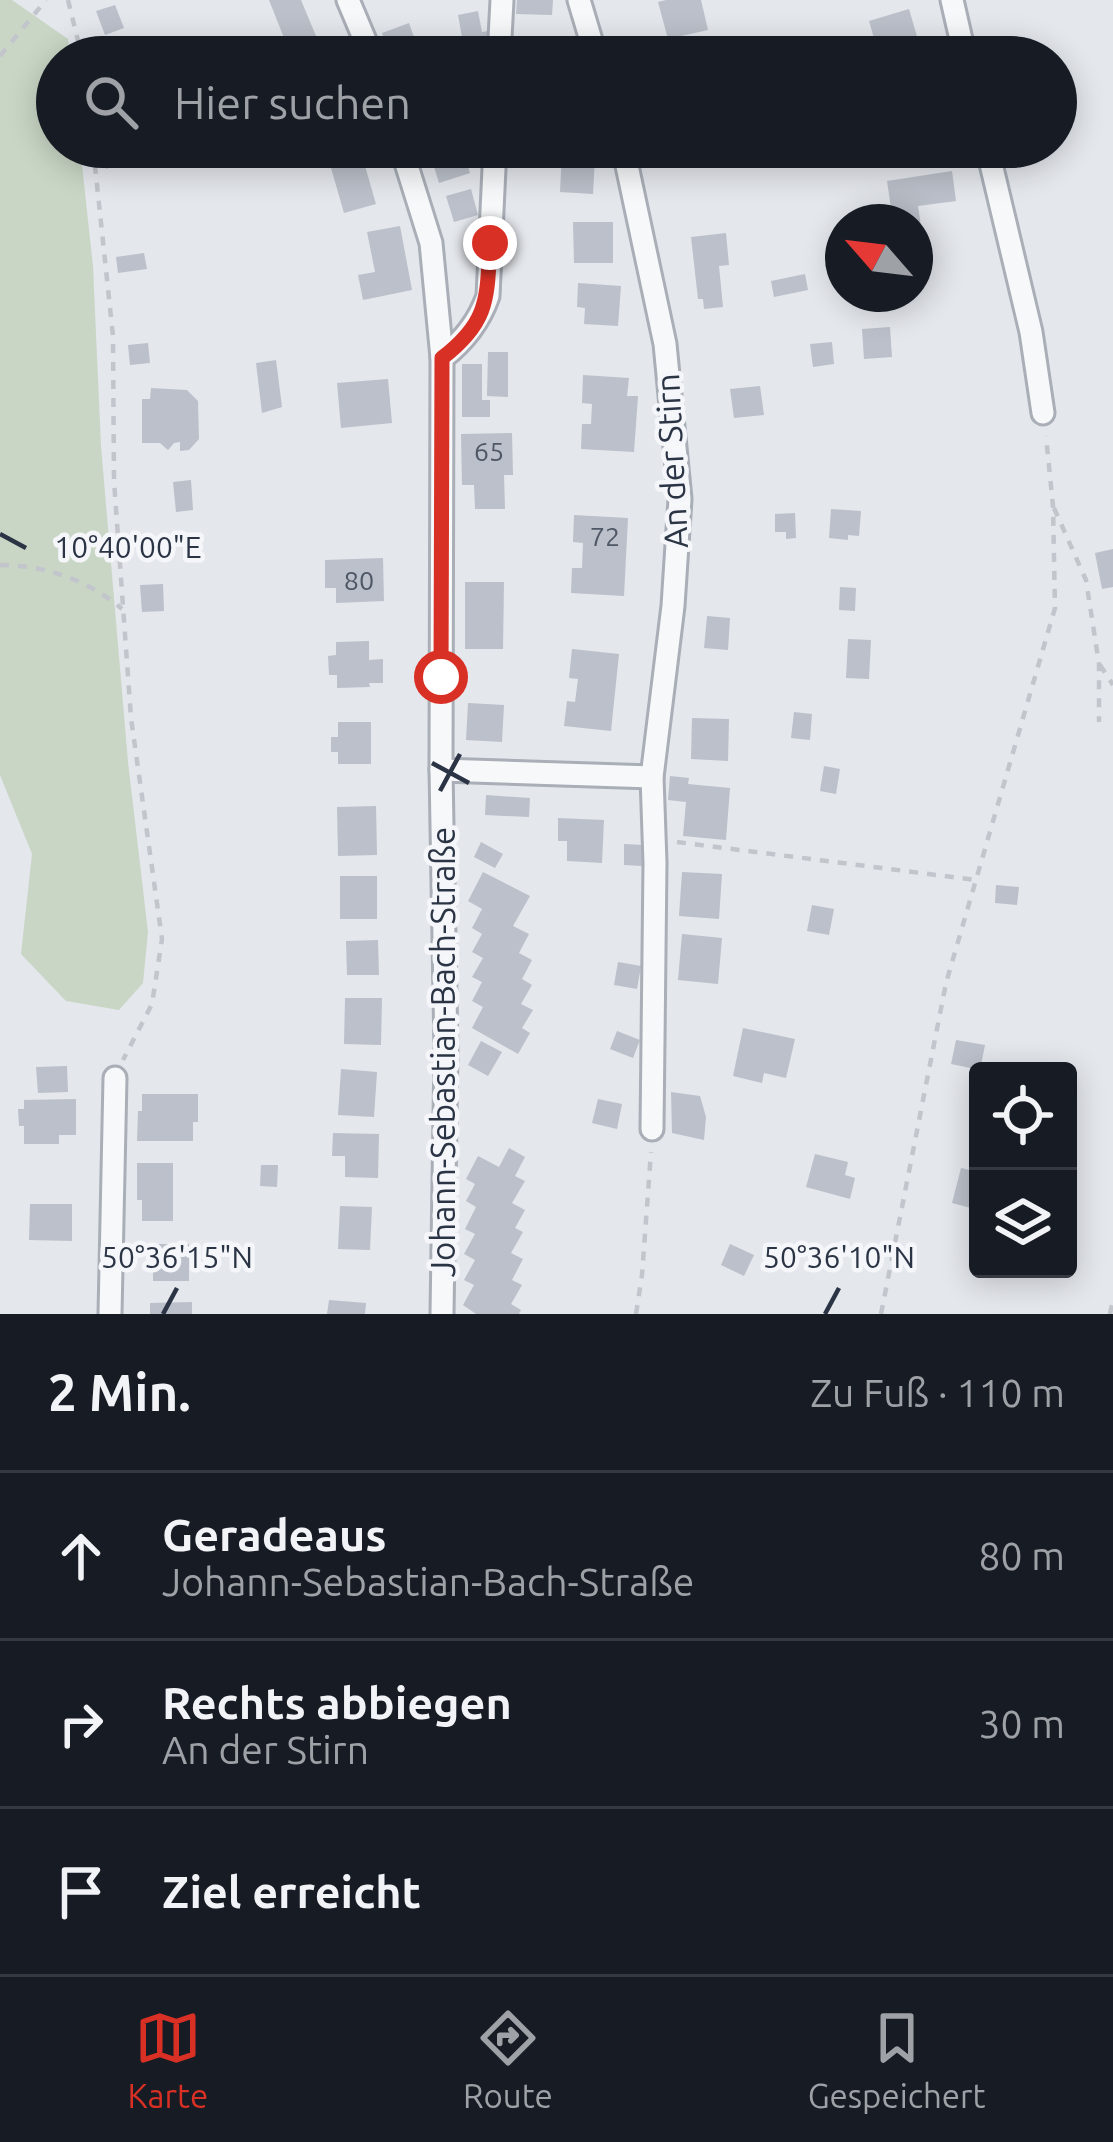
<!DOCTYPE html>
<html lang="de">
<head>
<meta charset="utf-8">
<style>
  body { margin:0; font-family:Ubuntu,sans-serif; background:#20242c; color:#f1f3f6 }
  .controls { position:absolute; right:36px; bottom:36px; display:grid; overflow:hidden; border-radius:12px; box-shadow:0 6px 30px #0003 }
  .controls button { width:108px; height:108px; display:grid; place-items:center; padding:0; border:0; border-bottom:3px solid #363941; background:#171b24; color:#f1f3f6; font:60px sans-serif }
  .compass { position:absolute; left:825px; top:204px; width:108px; height:108px; border-radius:50%; background:#171b24; box-shadow:0 6px 30px #0003; rotate:298deg }
  .stop { position:absolute; width:36px; height:36px; margin:-27px; border:9px solid #d93025; border-radius:50%; background:#fff }
  .stop.end { background:#d93025; border-color:#fff; box-shadow:0 3px 12px #0008 }
  .list { margin:0; padding:0; list-style:none }
  h2 { display:flex; justify-content:space-between; align-items:center; height:156px; margin:0; padding:0 48px; font-size:51px }
  h2 small { font-size:39px; font-weight:400; color:#9ea1a6 }
  .list li { display:grid; grid-template-columns:78px 1fr auto; gap:36px; align-items:center; box-sizing:border-box; height:168px; padding:0 48px; border-top:3px solid #363941 }
  .list b { display:block; font-size:45px; white-space:nowrap }
  .list p { margin:0; font-size:39px; white-space:nowrap; color:#9ea1a6 }
  .list em { font-size:39px; font-style:normal; color:#9ea1a6 }
  .icon { flex:none; width:66px; height:66px; fill:none; stroke:currentColor; stroke-width:2; stroke-linecap:round; stroke-linejoin:round }
  .map { position:relative; flex:none; width:1113px; height:1314px; overflow:hidden }
  .search { position:absolute; background:#171b24; box-shadow:0 6px 30px #0003; left:36px; right:36px; top:36px; height:132px; display:flex; align-items:center; gap:30px; box-sizing:border-box; padding:0 42px; border-radius:66px; color:#9ea1a6; font-size:45px }
  .sheet { height:660px; background:#171b24 }
  nav { display:flex; justify-content:space-around; align-items:center; box-sizing:border-box; height:168px; border-top:3px solid #363941; background:#171b24; font-size:33px; color:#9ea1a6 }
  nav a { display:grid; justify-items:center; gap:6px }
  nav .on { color:#d93025 }
  .map>svg:first-child { display:block }
  .green { fill:#c9d6c5 }
  .building { fill:#bbc0ca }
  .lines { fill:none; stroke-linecap:round; stroke-linejoin:round }
  .minor-casing { stroke:#a9aeb7; stroke-width:27 }
  .path { stroke:#c2c5cb; stroke-width:4.5; stroke-dasharray:9 9; stroke-linecap:butt }
  .minor { stroke:#f7f8fa; stroke-width:21 }
  .route { stroke:#d93025; stroke-width:15 }
  .ticks { fill:none; stroke:#2b3445; stroke-width:4.5 }
  .labels { text-anchor:middle; dominant-baseline:central; stroke-width:9; stroke-linejoin:round; paint-order:stroke }
  .number-label { font-size:27px; fill:#4f5766 }
  .street-label { font-size:33px; fill:#2b3445; stroke:#f4f6f9 }
  .ticks-label { font-size:30px; text-anchor:middle; fill:#2b3445; stroke:#f4f6f9; stroke-width:9; stroke-linejoin:round; paint-order:stroke }
</style>
</head>
<body>
<div class="map">
<svg width="1113" height="1314" viewBox="0 0 1113 1314">
  <rect width="100%" height="100%" fill="#e4e7ec"/>
  <polygon class="green" points="0,0 12,0 68,39 70,57 57,57 57,147 80,147 93,266 101,446 128,762 148,932 143,983 119,1010 66,1001 21,954 32,854 0,775"/>
  <g class="building">
    <polygon points="269,0 301,0 316,36 288,48"/>
    <polygon points="517,0 553,0 552,15 516,14"/>
    <polygon points="666,0 701,0 708,30 668,39 658,2"/>
    <polygon points="115,5 124,28 105,35 96,11"/>
    <polygon points="909,9 918,40 878,52 869,21"/>
    <polygon points="478,11 482,32 488,31 490,57 455,57 451,39 462,37 458,15"/>
    <polygon points="409,23 419,51 401,57 390,57 382,33"/>
    <polygon points="105,147 137,147 140,156 106,169"/>
    <polygon points="428,147 462,147 470,173 439,183"/>
    <polygon points="361,152 376,204 344,213 329,161"/>
    <polygon points="562,154 595,156 593,194 560,192"/>
    <polygon points="952,171 956,201 918,206 921,226 915,227 915,222 893,222 887,181"/>
    <polygon points="471,189 478,215 454,222 446,196"/>
    <polygon points="573,222 613,222 613,263 574,263"/>
    <polygon points="400,226 412,290 363,300 358,275 375,272 367,232"/>
    <polygon points="726,233 729,265 719,266 723,307 704,309 703,299 698,299 691,237"/>
    <polygon points="144,253 147,269 118,273 116,257"/>
    <polygon points="805,274 808,290 774,297 771,281"/>
    <polygon points="578,283 621,286 618,326 584,324 585,308 577,307"/>
    <polygon points="890,327 892,357 864,359 862,329"/>
    <polygon points="832,342 834,364 813,367 810,344"/>
    <polygon points="148,343 150,363 130,365 128,345"/>
    <polygon points="488,352 508,352 508,397 487,396"/>
    <polygon points="276,360 282,407 262,413 256,363"/>
    <polygon points="462,364 482,364 482,400 490,400 490,417 462,417"/>
    <polygon points="583,375 629,378 627,396 638,396 634,452 581,449 582,424 591,424 592,404 582,403"/>
    <polygon points="388,379 392,423 341,428 337,383"/>
    <polygon points="760,386 764,415 734,418 730,389"/>
    <polygon points="151,388 187,390 198,401 199,439 189,450 180,451 180,442 174,443 168,450 160,443 142,443 142,399 150,399"/>
    <polygon points="512,433 513,475 504,475 505,509 475,509 474,485 462,485 461,434"/>
    <polygon points="191,480 193,510 176,512 173,482"/>
    <polygon points="831,509 861,511 859,536 848,535 848,540 829,538"/>
    <polygon points="795,513 796,538 786,539 786,532 775,532 775,514"/>
    <polygon points="574,515 628,518 624,596 571,593 572,568 582,568 583,543 573,542"/>
    <polygon points="1113,549 1113,587 1102,589 1095,553"/>
    <polygon points="383,558 384,601 336,603 336,588 325,588 325,560"/>
    <polygon points="465,582 504,582 503,649 465,649"/>
    <polygon points="163,584 164,611 142,612 140,585"/>
    <polygon points="840,587 856,588 855,611 839,610"/>
    <polygon points="707,616 730,618 728,650 704,648"/>
    <polygon points="848,639 871,640 869,679 846,678"/>
    <polygon points="369,641 369,660 383,659 383,683 369,683 370,687 337,688 337,675 329,675 328,656 336,655 336,642"/>
    <polygon points="572,649 619,654 611,731 564,726 567,701 575,702 578,679 569,678"/>
    <polygon points="468,703 504,705 502,742 466,740"/>
    <polygon points="794,712 812,714 810,740 791,738"/>
    <polygon points="692,718 729,719 728,761 691,759"/>
    <polygon points="338,722 371,722 371,764 338,764 338,752 331,752 331,737 338,737"/>
    <polygon points="824,766 840,769 836,794 820,791"/>
    <polygon points="670,776 689,778 688,784 730,788 726,840 683,836 686,802 668,800"/>
    <polygon points="486,795 530,798 529,817 485,815"/>
    <polygon points="376,806 377,855 338,856 337,807"/>
    <polygon points="558,818 604,820 602,863 567,861 567,841 558,841"/>
    <polygon points="481,842 503,854 495,868 474,857"/>
    <polygon points="624,844 643,845 642,866 624,865"/>
    <polygon points="483,872 530,896 513,926 529,934 519,953 532,960 522,979 532,985 521,1004 533,1010 522,1028 530,1033 518,1054 472,1028 483,1007 472,1001 482,982 472,977 483,958 472,952 482,934 472,928 482,909 468,901"/>
    <polygon points="682,872 722,874 719,919 679,916"/>
    <rect x="340" y="876" width="37" height="43"/>
    <polygon points="996,885 1019,887 1017,905 995,903"/>
    <polygon points="812,905 834,909 829,935 807,931"/>
    <polygon points="682,934 722,938 718,984 678,980"/>
    <polygon points="378,940 379,975 347,975 346,941"/>
    <polygon points="618,962 641,966 637,989 614,985"/>
    <polygon points="345,998 382,998 381,1045 344,1044"/>
    <polygon points="743,1028 795,1039 786,1078 764,1073 762,1083 733,1076"/>
    <polygon points="617,1031 640,1040 633,1058 610,1049"/>
    <polygon points="956,1040 985,1045 980,1070 951,1064"/>
    <polygon points="481,1041 502,1052 488,1076 468,1065"/>
    <polygon points="67,1066 68,1092 38,1093 36,1067"/>
    <polygon points="341,1069 377,1072 374,1117 338,1115"/>
    <polygon points="671,1092 700,1096 706,1117 704,1140 672,1133"/>
    <polygon points="142,1094 198,1094 198,1122 193,1122 193,1141 137,1141 138,1111 142,1111"/>
    <polygon points="76,1099 76,1135 59,1135 59,1144 24,1144 24,1126 19,1126 18,1109 24,1109 24,1100"/>
    <polygon points="598,1099 622,1104 617,1129 592,1123"/>
    <polygon points="333,1133 379,1134 378,1178 345,1177 345,1156 332,1156"/>
    <polygon points="509,1148 525,1157 515,1176 525,1181 512,1203 525,1210 515,1228 523,1232 511,1253 523,1259 512,1280 522,1285 511,1304 521,1310 519,1314 476,1314 463,1305 474,1285 464,1280 475,1260 464,1254 475,1234 465,1229 476,1207 466,1201 475,1184 466,1179 478,1156 499,1167"/>
    <polygon points="815,1154 848,1162 845,1175 855,1178 850,1199 806,1187"/>
    <polygon points="137,1163 173,1163 173,1221 142,1221 142,1200 137,1200"/>
    <polygon points="261,1165 278,1165 277,1187 260,1186"/>
    <polygon points="961,1168 978,1172 971,1208 952,1203"/>
    <polygon points="30,1204 72,1204 72,1241 29,1240"/>
    <polygon points="340,1206 372,1207 370,1250 338,1249"/>
    <rect x="153" y="1244" width="36" height="37"/>
    <polygon points="730,1244 754,1255 744,1276 721,1265"/>
    <polygon points="329,1300 366,1303 365,1314 327,1314"/>
    <polygon points="192,1302 192,1314 150,1314 150,1303"/>
  </g>
  <g class="lines">
    <g class="minor-casing">
      <g id="minor">
        <polyline points="348,0 372,57"/>
        <polyline points="579,0 596,57"/>
        <polyline points="952,0 965,57"/>
        <polyline points="499,57 502,0"/>
        <polyline points="401,147 431,243 442,358 441,770 446,1051 442,1314"/>
        <polyline points="623,147 665,344 680,499 673,606 652,777 655,863 652,1129"/>
        <polyline points="987,147 1031,332 1043,413"/>
        <path d="M 442,358 C 464,341 479,322 488,296 L 495,147"/>
        <polyline points="441,770 652,777"/>
        <polyline points="110,1314 115,1078"/>
      </g>
    </g>
    <g class="path">
      <polyline points="68,0 82,57"/>
      <polyline points="0,56 46,0"/>
      <polyline points="93,147 113,336 114,481 131,718 162,939 152,1004 123,1060"/>
      <polyline points="1054,508 1086,580 1099,664 1099,722"/>
      <path d="M 0,565 C 44,565 89,580 122,609"/>
      <polyline points="1100,665 1113,685"/>
      <polyline points="677,842 976,880"/>
      <polyline points="636,1314 642,1275 651,1152"/>
      <polyline points="881,1314 946,983 1055,608 1053,506 1046,436"/>
      <polyline points="1110,1314 1113,1300"/>
    </g>
    <use href="#minor" class="minor"/>
  </g>
  <g class="lines">
    <path class="route" d="M 441,677 L 442,358 C 489,322 487,299 490,243"/>
  </g>
  <path class="ticks" d="M 0,534 L 26,548M 432,763 L 469,783M 440,791 L 460,754M 163,1314 L 177,1288M 825,1314 L 839,1288"/>
  <g class="labels">
    <g class="number-label">
      <text x="489" y="451">65</text>
      <text x="605" y="536">72</text>
      <text x="359" y="580">80</text>
    </g>
    <g class="street-label">
      <text transform="translate(671 461) rotate(-93)">An der Stirn</text>
      <text transform="translate(442 1052) rotate(-90)">Johann-Sebastian-Bach-Straße</text>
    </g>
  </g>
  <g class="ticks-label">
    <text x="128" y="558">10°40'00"E</text>
    <text x="177" y="1268">50°36'15"N</text>
    <text x="839" y="1268">50°36'10"N</text>
  </g>
</svg>
<div class="controls">
<button><svg class="icon" aria-label="locate" viewBox="0 0 24 24"><circle cx="12" cy="12" r="6"/><path d="M12 2v4M12 18v4M2 12h4M18 12h4"/></svg></button>
<button><svg class="icon" aria-label="layers" viewBox="0 0 24 24"><path d="M12 4l9 5-9 5-9-5zM3 14l9 5 9-5"/></svg></button>
</div>
<svg class="compass" viewBox="-18 -18 36 36"><path d="M0-13l5 13h-10z" fill="#e53935"/><path d="M0 13l5-13h-10z" fill="#9ea1a6"/></svg>
<div class="stop" style="left:441px;top:677px"></div>
<div class="stop end" style="left:490px;top:243px"></div>
<div class="search"><svg class="icon" aria-label="search" viewBox="0 0 24 24"><circle cx="10" cy="10" r="6"/><path d="M15 15l6 6"/></svg>Hier suchen</div>
</div>
<section class="sheet">
<h2>2 Min.<small>Zu Fuß · 110 m</small></h2>
<ul class="list">
<li><svg class="icon" aria-label="ahead" viewBox="0 0 24 24"><path d="M12 20V5M6 11l6-6 6 6"/></svg><div><b>Geradeaus</b><p>Johann-Sebastian-Bach-Straße</p></div><em>80 m</em></li>
<li><svg class="icon" aria-label="right" viewBox="0 0 24 24"><path d="M7 20v-9h11M14 6l5 5-5 5"/></svg><div><b>Rechts abbiegen</b><p>An der Stirn</p></div><em>30 m</em></li>
<li><svg class="icon" aria-label="arrive" viewBox="0 0 24 24"><path d="M6 21V4h12l-3 4 3 4H6"/></svg><div><b>Ziel erreicht</b></div></li>
</ul>
</section>
<nav>
<a class="on"><svg class="icon" aria-label="map" viewBox="0 0 24 24"><path d="M3 6l6-2 6 2 6-2v14l-6 2-6-2-6 2zM9 4v14M15 6v14"/></svg>Karte</a>
<a><svg class="icon" aria-label="directions" viewBox="0 0 24 24"><path d="M12 3l9 9-9 9-9-9zM9 14v-3h6M13 9l2 2-2 2"/></svg>Route</a>
<a><svg class="icon" aria-label="saved" viewBox="0 0 24 24"><path d="M7 4h10v16l-5-4-5 4z"/></svg>Gespeichert</a>
</nav>
</body>
</html>
